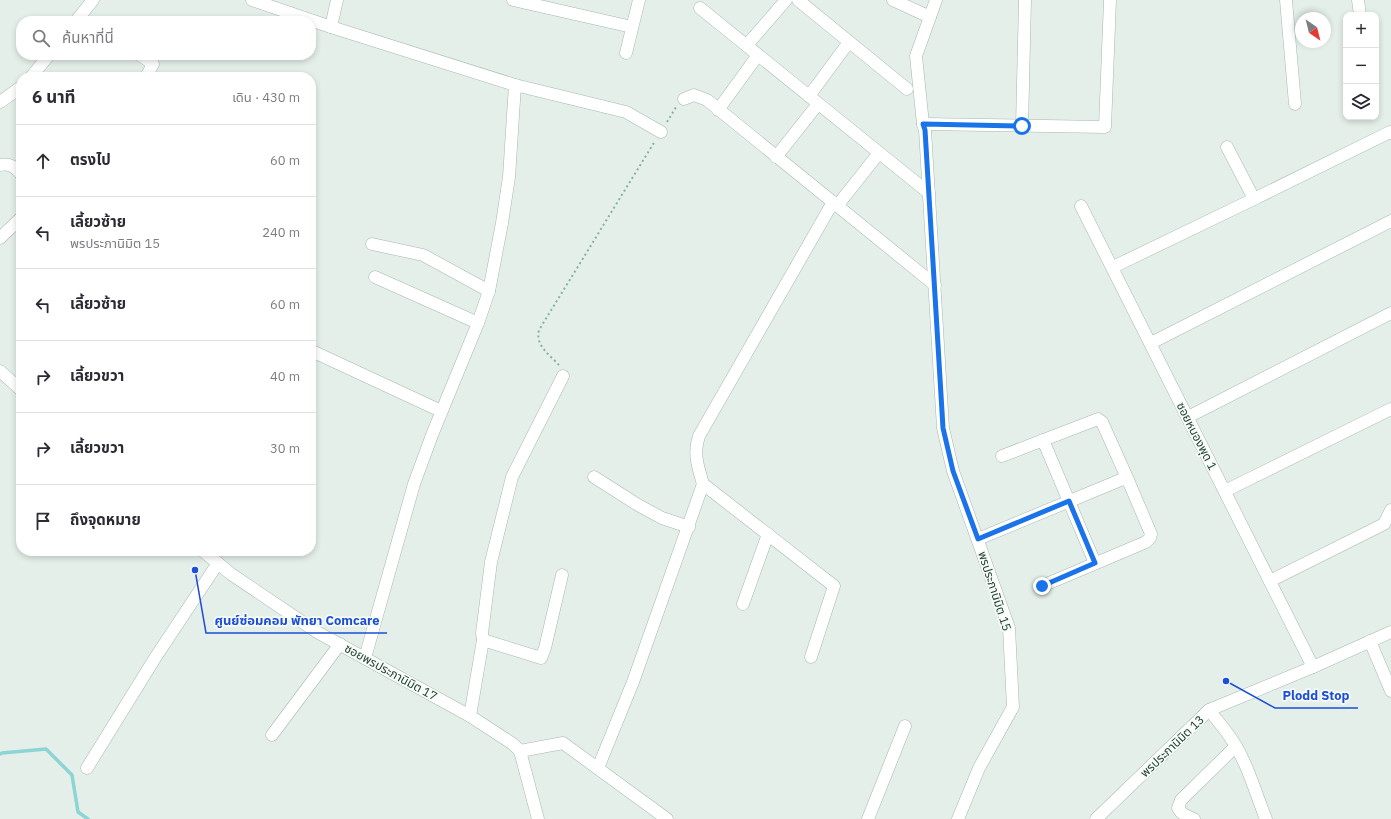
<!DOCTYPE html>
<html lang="th">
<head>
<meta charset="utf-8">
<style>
  body { margin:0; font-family:"IBM Plex Sans","Noto Sans Thai",sans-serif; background:#f7f7f7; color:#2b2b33 }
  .controls { position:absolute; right:12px; top:12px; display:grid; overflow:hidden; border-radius:8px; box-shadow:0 2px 6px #0003 }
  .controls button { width:36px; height:36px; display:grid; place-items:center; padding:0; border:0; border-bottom:1px solid #e1e1e2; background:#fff; color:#2b2b33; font:20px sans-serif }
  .compass { position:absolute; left:1295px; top:12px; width:36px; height:36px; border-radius:50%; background:#fff; box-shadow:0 2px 6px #0003; rotate:145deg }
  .stop { position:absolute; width:12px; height:12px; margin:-9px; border:3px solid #1a73e8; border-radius:50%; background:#fff }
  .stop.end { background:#1a73e8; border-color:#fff; box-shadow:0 1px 4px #0008 }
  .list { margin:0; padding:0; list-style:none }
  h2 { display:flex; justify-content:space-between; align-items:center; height:52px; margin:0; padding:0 16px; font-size:17px }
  h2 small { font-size:13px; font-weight:400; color:#7c7c81 }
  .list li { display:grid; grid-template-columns:26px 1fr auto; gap:12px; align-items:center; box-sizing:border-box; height:72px; padding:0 16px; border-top:1px solid #e1e1e2 }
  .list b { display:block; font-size:15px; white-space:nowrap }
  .list p { margin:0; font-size:13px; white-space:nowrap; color:#7c7c81 }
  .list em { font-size:13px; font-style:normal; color:#7c7c81 }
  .icon { flex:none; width:22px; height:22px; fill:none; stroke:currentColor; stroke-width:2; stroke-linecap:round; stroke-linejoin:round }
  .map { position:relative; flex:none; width:1391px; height:819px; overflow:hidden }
  .search { position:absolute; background:#fff; box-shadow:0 2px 6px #0003; left:16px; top:16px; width:300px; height:44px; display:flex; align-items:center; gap:10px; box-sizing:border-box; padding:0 14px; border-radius:16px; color:#7c7c81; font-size:15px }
  .panel { position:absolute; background:#fff; box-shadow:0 2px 6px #0003; left:16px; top:72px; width:300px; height:484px; border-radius:16px }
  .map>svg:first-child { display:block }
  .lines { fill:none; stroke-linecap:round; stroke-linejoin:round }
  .stream { stroke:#8dd4d4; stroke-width:3.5 }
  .minor-casing { stroke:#a7b8af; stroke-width:13 }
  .path { stroke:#85b39d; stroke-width:2; stroke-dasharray:2 3; stroke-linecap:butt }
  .minor { stroke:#fff; stroke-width:12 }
  .route { stroke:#1a73e8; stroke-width:5 }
  .labels { text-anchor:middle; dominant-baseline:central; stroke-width:3.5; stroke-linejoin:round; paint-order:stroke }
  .street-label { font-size:12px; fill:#234235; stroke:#f6fbf8 }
  .leader { fill:none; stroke:#1d4ed8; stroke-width:1.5 }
  .callout-dot { fill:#1d4ed8; stroke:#f6fbf8; stroke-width:1.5 }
  .callout-label { font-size:13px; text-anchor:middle; font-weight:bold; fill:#1d4ed8; stroke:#f6fbf8; stroke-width:3.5; stroke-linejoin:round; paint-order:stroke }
</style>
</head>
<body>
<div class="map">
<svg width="1391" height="819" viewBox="0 0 1391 819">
  <rect width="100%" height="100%" fill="#e5efe9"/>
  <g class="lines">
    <polyline class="stream" points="0,754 2,753 46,749 72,775 78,812 88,819"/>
    <g class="minor-casing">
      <g id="minor">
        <polyline points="252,0 331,27 515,85 626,112 661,132"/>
        <polyline points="513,0 632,27"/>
        <polyline points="798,0 907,89"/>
        <polyline points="893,0 930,17"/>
        <polyline points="936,0 916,56 923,124 925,130 943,428 953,471 1009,628 1013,707 979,768 958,819"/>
        <polyline points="1286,0 1295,104"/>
        <polyline points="1358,0 1360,15"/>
        <polyline points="700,8 929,193"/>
        <polyline points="76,21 93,0"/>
        <polyline points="331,27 337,0"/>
        <polyline points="747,45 786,0"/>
        <polyline points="626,53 639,0"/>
        <polyline points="140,55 153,64 146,77"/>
        <polyline points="31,77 49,55"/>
        <polyline points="809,96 849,42"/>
        <polyline points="684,99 694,95 707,100 935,285"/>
        <polyline points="0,102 21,87"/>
        <polyline points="718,110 758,55"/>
        <polyline points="923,124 1105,127 1110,0"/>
        <polyline points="1022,126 1025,0"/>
        <polyline points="1227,147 1254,199"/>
        <polyline points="776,157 818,104"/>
        <path d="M 0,165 C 10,163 15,167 21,174"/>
        <polyline points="837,206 879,153"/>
        <polyline points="1081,206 1313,667"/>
        <polyline points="0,238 21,218"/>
        <polyline points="372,244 423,255 489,291"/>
        <polyline points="1113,267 1254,199 1390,132 1391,133"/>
        <polyline points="375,277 478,323"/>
        <polyline points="1151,343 1391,221"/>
        <polyline points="314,352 441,411"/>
        <polyline points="0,371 21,390"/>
        <polyline points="1188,417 1391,313"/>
        <polyline points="1043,440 1095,563"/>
        <polyline points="1002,456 1098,419 1102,422 1128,480"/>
        <polyline points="594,477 638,505 662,518 689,527"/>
        <polyline points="1225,491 1391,409"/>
        <polyline points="978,539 1123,479 1128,480 1151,534 1150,538 1146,542 1042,586"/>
        <polyline points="203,551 231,574 317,632 470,716 513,744 520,751"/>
        <polyline points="1270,581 1384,524 1391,510"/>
        <polyline points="743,604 768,534"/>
        <polyline points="483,640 541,658 545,648 562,575"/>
        <polyline points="1370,641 1391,691"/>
        <path d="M 811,657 L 834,586 L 703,484 C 698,467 693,453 699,436 L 833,202"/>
        <polyline points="365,658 414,484 432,435 478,323 489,291 502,223 509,177 515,85"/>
        <path d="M 1209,710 C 1216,719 1224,728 1230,737 C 1247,761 1255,792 1266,819"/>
        <polyline points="470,716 483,640 482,633 491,562 512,477 563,376"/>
        <polyline points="272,735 340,644"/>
        <polyline points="520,751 563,743 667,819"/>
        <polyline points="520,751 538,819"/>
        <polyline points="87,768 155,658 218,563"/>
        <polyline points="598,768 633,682 703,484"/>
        <polyline points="868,819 905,726"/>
        <polyline points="1096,819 1209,710 1313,667 1391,632"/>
        <path d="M 1194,819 C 1187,816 1182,815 1178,808 L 1181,800 L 1236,746"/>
      </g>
    </g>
    <g class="path">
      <polyline points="667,122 676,107"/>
      <path d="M 559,365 C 550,355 535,346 539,330 L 655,141"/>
    </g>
    <use href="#minor" class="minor"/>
  </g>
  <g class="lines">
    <polyline class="route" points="1022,126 923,124 925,130 943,428 953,471 978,539 1069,501 1095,563 1042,586"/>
  </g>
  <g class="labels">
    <g class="street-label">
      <text transform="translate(1197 436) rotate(63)">ซอยหนองพุด 1</text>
      <text transform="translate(995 591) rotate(72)">พรประภานิมิต 15</text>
      <text transform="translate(391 672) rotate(29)">ซอยพรประภานิมิต 17</text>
      <text transform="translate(1172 746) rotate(-44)">พรประภานิมิต 13</text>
    </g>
  </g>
  <path class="leader" d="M195 570L206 633H387M1226 681L1275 708H1358"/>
  <g class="callout-dot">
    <circle cx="195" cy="570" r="4"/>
    <circle cx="1226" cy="681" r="4"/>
  </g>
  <g class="callout-label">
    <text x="297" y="625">ศูนย์ซ่อมคอม พัทยา Comcare</text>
    <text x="1316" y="700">Plodd Stop</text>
  </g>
</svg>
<div class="controls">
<button>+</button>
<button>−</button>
<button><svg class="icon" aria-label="layers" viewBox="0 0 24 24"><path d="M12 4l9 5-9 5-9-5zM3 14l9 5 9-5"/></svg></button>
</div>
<svg class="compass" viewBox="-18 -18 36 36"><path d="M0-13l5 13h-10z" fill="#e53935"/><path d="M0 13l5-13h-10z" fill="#7c7c81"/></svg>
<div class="stop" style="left:1022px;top:126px"></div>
<div class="stop end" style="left:1042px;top:586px"></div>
<div class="search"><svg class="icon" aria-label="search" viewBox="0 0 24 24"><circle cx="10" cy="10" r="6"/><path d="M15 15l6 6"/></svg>ค้นหาที่นี่</div>
<section class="panel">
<h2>6 นาที<small>เดิน · 430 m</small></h2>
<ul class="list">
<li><svg class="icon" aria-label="ahead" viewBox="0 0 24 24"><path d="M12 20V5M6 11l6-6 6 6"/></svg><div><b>ตรงไป</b></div><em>60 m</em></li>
<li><svg class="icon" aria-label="left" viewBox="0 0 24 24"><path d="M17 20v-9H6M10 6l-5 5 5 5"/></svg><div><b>เลี้ยวซ้าย</b><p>พรประภานิมิต 15</p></div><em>240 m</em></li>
<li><svg class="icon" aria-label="left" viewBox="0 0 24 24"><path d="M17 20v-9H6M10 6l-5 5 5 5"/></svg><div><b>เลี้ยวซ้าย</b></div><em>60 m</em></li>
<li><svg class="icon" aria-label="right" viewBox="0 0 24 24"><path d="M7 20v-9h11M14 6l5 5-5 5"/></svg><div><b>เลี้ยวขวา</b></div><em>40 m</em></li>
<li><svg class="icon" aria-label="right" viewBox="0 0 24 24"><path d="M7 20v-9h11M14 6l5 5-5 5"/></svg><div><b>เลี้ยวขวา</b></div><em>30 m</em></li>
<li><svg class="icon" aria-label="arrive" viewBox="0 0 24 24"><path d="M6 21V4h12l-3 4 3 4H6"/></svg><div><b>ถึงจุดหมาย</b></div></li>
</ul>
</section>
</div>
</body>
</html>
